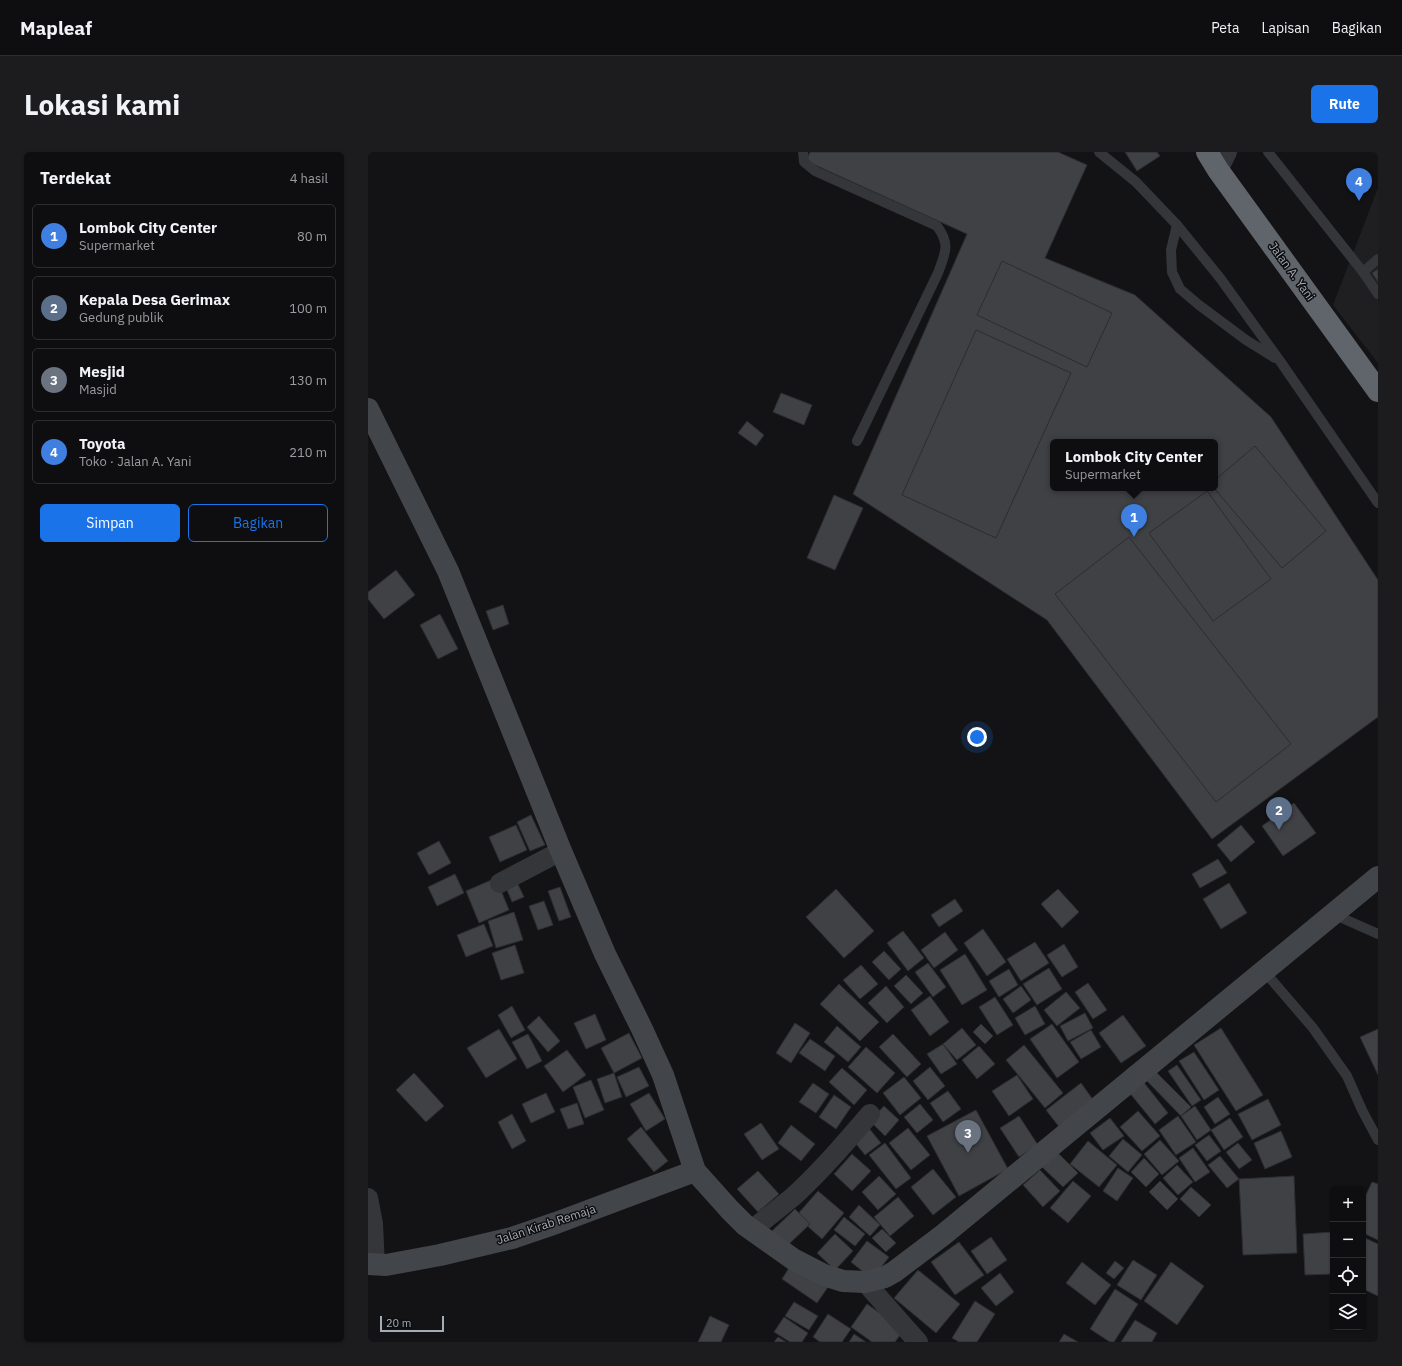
<!DOCTYPE html>
<html lang="id">
<head>
<meta charset="utf-8">
<style>
  body { margin:0; font-family:"IBM Plex Sans",sans-serif; background:#1c1c1e; color:#f1f3f6 }
  .controls { position:absolute; right:12px; bottom:12px; display:grid; overflow:hidden; border-radius:6px; box-shadow:0 1px 3px #0004 }
  .controls button { width:36px; height:36px; display:grid; place-items:center; padding:0; border:0; border-bottom:1px solid #2e2e30; background:#0e0e10; color:#f1f3f6; font:20px sans-serif }
  .scale { position:absolute; left:12px; bottom:10px; width:64px; box-sizing:border-box; padding-left:4px; border:2px solid #a4acb6; border-top:0; font-size:11px; line-height:14px; white-space:nowrap; color:#a4acb6; -webkit-text-stroke:3px #0e0e10; paint-order:stroke }
  .you { position:absolute; left:609px; top:585px; width:14px; height:14px; margin:-10px; border:3px solid #fff; border-radius:50%; background:#1a73e8; box-shadow:0 0 0 6px #1a73e833 }
  .badge { display:grid; place-items:center; width:26px; height:26px; border-radius:50%; background:#1a73e8; color:#fff; font-size:13px; font-weight:700 }
  .pin { position:absolute; translate:-50% -33px; filter:drop-shadow(0 1px 2px #0008) }
  .pin::after { content:''; position:absolute; top:21px; width:14px; height:12px; background:inherit; clip-path:polygon(0 0,100% 0,50% 100%) }
  .popup { position:absolute; left:682px; top:287px; width:168px; height:52px; box-sizing:border-box; display:grid; place-content:center; border-radius:6px; background:#0e0e10; filter:drop-shadow(0 1px 3px #0005); font-size:13px; white-space:nowrap; color:#9b9c9f }
  .popup b { font-size:15px; color:#f1f3f6 }
  .popup::after { content:''; position:absolute; left:50%; top:100%; margin-left:-8px; border:8px solid transparent; border-top-color:#0e0e10 }
  .list { margin:0; padding:0; list-style:none }
  h2 { display:flex; justify-content:space-between; align-items:center; height:52px; margin:0; padding:0 16px; font-size:17px }
  h2 small { font-size:13px; font-weight:400; color:#9b9c9f }
  .list li { display:grid; grid-template-columns:26px 1fr auto; gap:12px; align-items:center; box-sizing:border-box; height:64px; margin:0 8px 8px; padding:0 8px; border:1px solid #2e2e30; border-radius:6px }
  .list b { display:block; font-size:15px; white-space:nowrap }
  .list p { margin:0; font-size:13px; white-space:nowrap; color:#9b9c9f }
  .list em { font-size:13px; font-style:normal; color:#9b9c9f }
  .actions { display:flex; gap:8px; padding:12px 16px }
  .actions a { flex:1; padding:9px 0; border:1px solid #1a73e8; border-radius:6px; text-align:center; font-size:14px; color:#1a73e8 }
  .actions .main { background:#1a73e8; color:#fff }
  .icon { flex:none; width:22px; height:22px; fill:none; stroke:currentColor; stroke-width:2; stroke-linecap:round; stroke-linejoin:round }
  .map { position:relative; flex:none; width:1010px; height:1190px; overflow:hidden; border-radius:6px }
  header { display:flex; align-items:center; gap:24px; box-sizing:border-box; height:56px; padding:0 20px; background:#0e0e10; border-bottom:1px solid #2e2e30 }
  header strong { font-size:19px }
  nav { display:flex; gap:22px; margin-inline-start:auto; font-size:14px }
  .intro { display:flex; align-items:center; justify-content:space-between; box-sizing:border-box; height:96px; padding:0 24px }
  h1 { margin:0; font-size:28px }
  .button { padding:10px 18px; border-radius:6px; background:#1a73e8; color:#fff; font-size:14px; font-weight:700 }
  main { display:flex; gap:24px; padding:0 24px }
  aside { flex:1; background:#0e0e10; border-radius:6px; box-shadow:0 1px 3px #0004 }
  .map>svg:first-child { display:block }
  .built { fill:#1f1f22 }
  .building { fill:#3f4145; stroke:#2d2d31; fill-rule:evenodd }
  .lines { fill:none; stroke-linecap:round; stroke-linejoin:round }
  .lane { stroke:#34363a; stroke-width:10 }
  .street { stroke:#34363a; stroke-width:20 }
  .secondary { stroke:#42454a; stroke-width:22 }
  .highway { stroke:#60646b; stroke-width:22 }
  .labels { text-anchor:middle; dominant-baseline:central; stroke-width:3; stroke-linejoin:round; paint-order:stroke }
  .street-label { font-size:12px; fill:#a4acb6; stroke:#0e0e10 }
</style>
</head>
<body>
<header>
<strong>Mapleaf</strong>
<nav><a>Peta</a><a>Lapisan</a><a>Bagikan</a></nav>
</header>
<div class="intro"><h1>Lokasi kami</h1><a class="button">Rute</a></div>
<main>
<aside>
<h2>Terdekat<small>4 hasil</small></h2>
<ul class="list">
<li><span class="badge" style="background:#3f7fe0">1</span><div><b>Lombok City Center</b><p>Supermarket</p></div><em>80 m</em></li>
<li><span class="badge" style="background:#5c6f8a">2</span><div><b>Kepala Desa Gerimax</b><p>Gedung publik</p></div><em>100 m</em></li>
<li><span class="badge" style="background:#6b7280">3</span><div><b>Mesjid</b><p>Masjid</p></div><em>130 m</em></li>
<li><span class="badge" style="background:#3f7fe0">4</span><div><b>Toyota</b><p>Toko · Jalan A. Yani</p></div><em>210 m</em></li>
</ul>
<div class="actions"><a class="main">Simpan</a><a>Bagikan</a></div>
</aside>
<div class="map">
<svg width="1010" height="1190" viewBox="0 0 1010 1190">
  <rect width="100%" height="100%" fill="#131315"/>
  <polygon class="built" points="1010,36 1010,211 965,153"/>
  <g class="building">
    <path d="M 442,0 L 690,0 L 719,13 L 677,106 L 767,143 L 903,265 L 1010,428 L 1010,565 L 844,687 L 679,468 L 485,342 L 599,82 L 438,9 ZM 685,290 L 847,290 L 847,336 L 685,336 Z"/>
    <polygon points="757,0 789,0 792,4 769,19"/>
    <polygon points="634,109 744,161 719,215 609,163"/>
    <polygon points="1010,117 1010,130 1004,121"/>
    <polygon points="608,178 703,221 628,386 534,343"/>
    <polygon points="413,241 444,253 436,273 405,260"/>
    <polygon points="379,269 396,283 388,294 370,281"/>
    <polygon points="887,294 958,379 914,416 846,336 847,328"/>
    <polygon points="839,339 903,427 845,469 781,381"/>
    <polygon points="466,343 495,356 467,418 439,406"/>
    <polygon points="761,385 923,592 848,650 687,442"/>
    <polygon points="28,418 47,443 16,467 0,447 0,440"/>
    <polygon points="135,453 141,472 125,478 118,459"/>
    <polygon points="72,462 90,497 70,507 52,473"/>
    <polygon points="926,651 948,681 915,704 894,674"/>
    <polygon points="163,663 177,693 162,699 149,670"/>
    <polygon points="148,673 159,698 132,710 121,685"/>
    <polygon points="873,673 887,690 863,710 849,693"/>
    <polygon points="71,689 83,711 61,723 49,701"/>
    <polygon points="850,707 859,721 832,736 824,722"/>
    <polygon points="87,722 96,741 69,754 60,735"/>
    <polygon points="128,726 141,758 111,771 98,739"/>
    <polygon points="148,728 156,745 144,750 137,733"/>
    <polygon points="861,731 879,761 853,777 835,747"/>
    <polygon points="192,735 203,765 191,769 180,739"/>
    <polygon points="468,737 506,779 476,806 438,765"/>
    <polygon points="690,737 711,760 694,776 673,752"/>
    <polygon points="587,747 595,759 571,775 563,763"/>
    <polygon points="176,749 185,773 170,778 161,754"/>
    <polygon points="146,760 155,788 128,796 120,769"/>
    <polygon points="116,772 125,794 98,805 89,783"/>
    <polygon points="615,777 638,810 619,824 596,791"/>
    <polygon points="535,779 556,806 540,819 519,791"/>
    <polygon points="577,780 590,798 566,816 553,798"/>
    <polygon points="667,790 681,811 653,829 639,807"/>
    <polygon points="696,792 710,815 694,825 679,803"/>
    <polygon points="147,793 156,821 133,828 124,801"/>
    <polygon points="516,799 533,817 521,828 504,810"/>
    <polygon points="597,802 619,838 594,853 572,818"/>
    <polygon points="560,811 578,835 565,845 547,820"/>
    <polygon points="493,813 510,832 492,847 475,828"/>
    <polygon points="681,816 694,837 669,853 655,832"/>
    <polygon points="641,817 650,833 631,845 621,829"/>
    <polygon points="538,823 555,841 543,852 526,834"/>
    <polygon points="720,831 739,858 725,867 707,840"/>
    <polygon points="471,832 511,870 492,889 452,852"/>
    <polygon points="518,834 536,855 519,871 500,851"/>
    <polygon points="653,834 663,848 645,861 635,847"/>
    <polygon points="698,840 712,856 689,874 676,858"/>
    <polygon points="562,844 581,870 562,884 543,858"/>
    <polygon points="627,845 645,873 629,883 611,855"/>
    <polygon points="144,854 157,878 143,886 130,863"/>
    <polygon points="667,854 677,872 657,883 647,866"/>
    <polygon points="717,861 725,876 700,889 692,874"/>
    <polygon points="227,862 238,888 218,897 206,871"/>
    <polygon points="755,863 778,894 753,911 731,881"/>
    <polygon points="171,864 192,889 180,900 159,875"/>
    <polygon points="427,871 442,881 423,911 408,901"/>
    <polygon points="613,872 625,884 617,892 605,880"/>
    <polygon points="684,872 711,910 689,926 662,887"/>
    <polygon points="469,874 493,895 480,910 456,890"/>
    <polygon points="594,876 608,893 589,908 575,892"/>
    <polygon points="853,876 895,943 868,959 826,893"/>
    <polygon points="131,877 149,907 118,926 99,896"/>
    <polygon points="1010,877 1010,923 992,885"/>
    <polygon points="723,878 733,895 713,907 702,890"/>
    <polygon points="261,881 274,906 246,921 233,896"/>
    <polygon points="160,882 174,909 159,917 144,890"/>
    <polygon points="525,882 553,912 539,925 511,895"/>
    <polygon points="442,887 467,904 457,919 431,901"/>
    <polygon points="575,892 589,912 573,922 559,902"/>
    <polygon points="656,893 695,941 677,956 638,908"/>
    <polygon points="611,894 627,912 609,927 594,908"/>
    <polygon points="498,895 527,921 509,941 480,915"/>
    <polygon points="199,898 218,923 195,940 176,914"/>
    <polygon points="826,900 851,938 836,948 811,909"/>
    <polygon points="809,913 833,948 824,954 800,919"/>
    <polygon points="271,915 281,934 258,945 249,925"/>
    <polygon points="562,915 577,934 560,948 545,929"/>
    <polygon points="474,916 499,938 486,953 461,930"/>
    <polygon points="786,918 823,955 813,964 777,927"/>
    <polygon points="46,921 76,954 58,970 28,938"/>
    <polygon points="246,921 254,945 237,951 229,927"/>
    <polygon points="649,923 665,947 641,964 624,939"/>
    <polygon points="536,925 553,946 532,963 515,941"/>
    <polygon points="223,928 236,958 217,966 205,935"/>
    <polygon points="774,928 800,961 787,972 760,939"/>
    <polygon points="445,931 461,942 448,961 431,950"/>
    <polygon points="713,931 726,949 692,976 678,958"/>
    <polygon points="580,939 593,957 575,970 562,951"/>
    <polygon points="178,941 187,960 163,971 154,952"/>
    <polygon points="281,941 297,967 278,979 262,952"/>
    <polygon points="466,943 483,955 468,977 451,965"/>
    <polygon points="850,945 862,962 847,972 836,955"/>
    <polygon points="900,947 913,973 884,988 870,962"/>
    <polygon points="209,951 216,972 200,977 192,957"/>
    <polygon points="552,952 565,968 549,981 536,965"/>
    <polygon points="516,954 531,968 517,984 502,969"/>
    <polygon points="827,954 843,978 829,988 813,964"/>
    <polygon points="608,958 640,1017 591,1044 559,984"/>
    <polygon points="770,959 792,984 774,999 752,975"/>
    <polygon points="144,962 158,989 144,997 130,970"/>
    <polygon points="651,964 670,993 651,1005 632,976"/>
    <polygon points="810,964 828,990 808,1003 791,978"/>
    <polygon points="742,966 756,984 735,998 722,981"/>
    <polygon points="862,966 875,985 856,998 843,978"/>
    <polygon points="393,971 411,997 394,1008 376,982"/>
    <polygon points="423,973 447,992 433,1009 410,991"/>
    <polygon points="273,975 300,1009 286,1020 259,987"/>
    <polygon points="500,975 513,991 497,1003 485,988"/>
    <polygon points="540,976 562,1003 543,1018 521,991"/>
    <polygon points="913,979 924,1005 897,1017 886,991"/>
    <polygon points="841,983 853,999 839,1009 827,993"/>
    <polygon points="755,987 774,1003 760,1020 741,1004"/>
    <polygon points="792,988 811,1009 794,1023 776,1002"/>
    <polygon points="720,989 749,1013 731,1035 702,1012"/>
    <polygon points="517,991 543,1026 528,1037 501,1003"/>
    <polygon points="870,991 884,1008 871,1017 858,1000"/>
    <polygon points="825,996 842,1020 827,1030 811,1006"/>
    <polygon points="689,1000 710,1021 695,1035 674,1015"/>
    <polygon points="484,1002 503,1019 484,1039 466,1022"/>
    <polygon points="852,1004 871,1027 859,1036 840,1013"/>
    <polygon points="776,1006 791,1022 778,1035 763,1020"/>
    <polygon points="809,1013 825,1030 810,1043 795,1026"/>
    <polygon points="750,1016 765,1026 749,1049 735,1039"/>
    <polygon points="565,1017 588,1045 565,1063 543,1035"/>
    <polygon points="672,1018 692,1039 675,1055 655,1033"/>
    <polygon points="390,1019 411,1042 390,1060 369,1037"/>
    <polygon points="511,1024 528,1042 510,1058 494,1040"/>
    <polygon points="926,1024 929,1101 875,1103 871,1027"/>
    <polygon points="705,1029 723,1044 700,1071 682,1056"/>
    <polygon points="792,1029 810,1047 799,1058 781,1040"/>
    <polygon points="1004,1030 1010,1032 1010,1088 995,1081 995,1049"/>
    <polygon points="823,1035 843,1053 831,1065 812,1047"/>
    <polygon points="450,1039 476,1061 454,1087 428,1064"/>
    <polygon points="530,1045 546,1064 522,1084 506,1065"/>
    <polygon points="491,1053 512,1073 502,1084 481,1065"/>
    <polygon points="427,1057 442,1072 419,1094 404,1079"/>
    <polygon points="476,1065 497,1082 487,1094 466,1078"/>
    <polygon points="514,1077 528,1091 518,1100 504,1086"/>
    <polygon points="965,1080 965,1122 937,1123 935,1082"/>
    <polygon points="467,1082 485,1099 467,1118 449,1101"/>
    <polygon points="623,1085 639,1108 619,1122 603,1099"/>
    <polygon points="995,1085 1010,1092 1010,1144 995,1137"/>
    <polygon points="499,1089 521,1105 504,1127 483,1110"/>
    <polygon points="591,1090 616,1123 587,1143 563,1110"/>
    <polygon points="765,1108 789,1123 773,1148 749,1133"/>
    <polygon points="747,1109 756,1116 746,1127 738,1121"/>
    <polygon points="714,1110 743,1133 727,1153 698,1131"/>
    <polygon points="803,1110 836,1134 809,1173 776,1149"/>
    <polygon points="424,1111 460,1135 449,1151 414,1127"/>
    <polygon points="550,1118 592,1152 568,1181 526,1146"/>
    <polygon points="632,1121 646,1140 628,1154 613,1136"/>
    <polygon points="747,1137 770,1152 746,1190 742,1190 722,1177"/>
    <polygon points="607,1149 627,1162 609,1190 591,1190 584,1186"/>
    <polygon points="426,1150 450,1164 441,1178 417,1164"/>
    <polygon points="499,1152 536,1178 527,1190 504,1190 483,1175"/>
    <polygon points="460,1162 483,1177 474,1190 452,1190 445,1185"/>
    <polygon points="342,1164 361,1173 353,1190 330,1190"/>
    <polygon points="416,1165 440,1181 434,1190 422,1190 406,1180"/>
    <polygon points="767,1168 789,1181 784,1190 753,1190"/>
    <polygon points="486,1182 498,1190 481,1190"/>
    <polygon points="696,1182 710,1190 691,1190"/>
    <polygon points="410,1185 418,1190 406,1190"/>
  </g>
  <g class="lines">
    <g class="lane">
      <path d="M 435,0 L 436,10 L 447,19 L 569,74 C 583,93 577,101 570,121 L 489,289"/>
      <polyline points="731,0 768,30 809,73 852,126 912,209 1010,351"/>
      <polyline points="900,0 995,120"/>
      <polyline points="809,73 803,98 804,120 812,137 831,153 878,188 907,206"/>
      <polyline points="1010,107 995,120 1010,142"/>
      <polyline points="965,762 1010,782"/>
      <polyline points="896,819 945,876 979,924 994,958 1010,988"/>
    </g>
    <g class="street">
      <polyline points="850,18 859,0"/>
      <polyline points="132,731 193,699"/>
      <polyline points="0,1046 5,1072 7,1113"/>
      <path d="M 384,1078 C 398,1066 413,1055 427,1043 C 454,1018 478,990 502,962"/>
      <polyline points="497,1130 550,1190"/>
    </g>
    <g class="secondary">
      <polyline points="0,257 80,419 193,699 237,802 274,877 295,923 327,1019 362,1058 377,1073 425,1107 456,1123 475,1129 497,1130 517,1125 526,1120 575,1083 1010,725"/>
      <polyline points="0,1112 18,1113 72,1103 144,1086 188,1071 327,1019"/>
    </g>
    <polyline class="highway" points="839,0 850,18 1010,239"/>
  </g>
  <g class="labels">
    <g class="street-label">
      <text transform="translate(924 119) rotate(54)">Jalan A. Yani</text>
      <text transform="translate(178 1072) rotate(-18)">Jalan Kirab Remaja</text>
    </g>
  </g>
</svg>
<div class="controls">
<button>+</button>
<button>−</button>
<button><svg class="icon" aria-label="locate" viewBox="0 0 24 24"><circle cx="12" cy="12" r="6"/><path d="M12 2v4M12 18v4M2 12h4M18 12h4"/></svg></button>
<button><svg class="icon" aria-label="layers" viewBox="0 0 24 24"><path d="M12 4l9 5-9 5-9-5zM3 14l9 5 9-5"/></svg></button>
</div>
<div class="scale">20 m</div>
<div class="you"></div>
<div class="pin badge" style="left:766px;top:385px;background:#3f7fe0">1</div>
<div class="popup"><b>Lombok City Center</b>Supermarket</div>
<div class="pin badge" style="left:911px;top:678px;background:#5c6f8a">2</div>
<div class="pin badge" style="left:600px;top:1001px;background:#6b7280">3</div>
<div class="pin badge" style="left:991px;top:49px;background:#3f7fe0">4</div>
</div>
</main>
</body>
</html>
